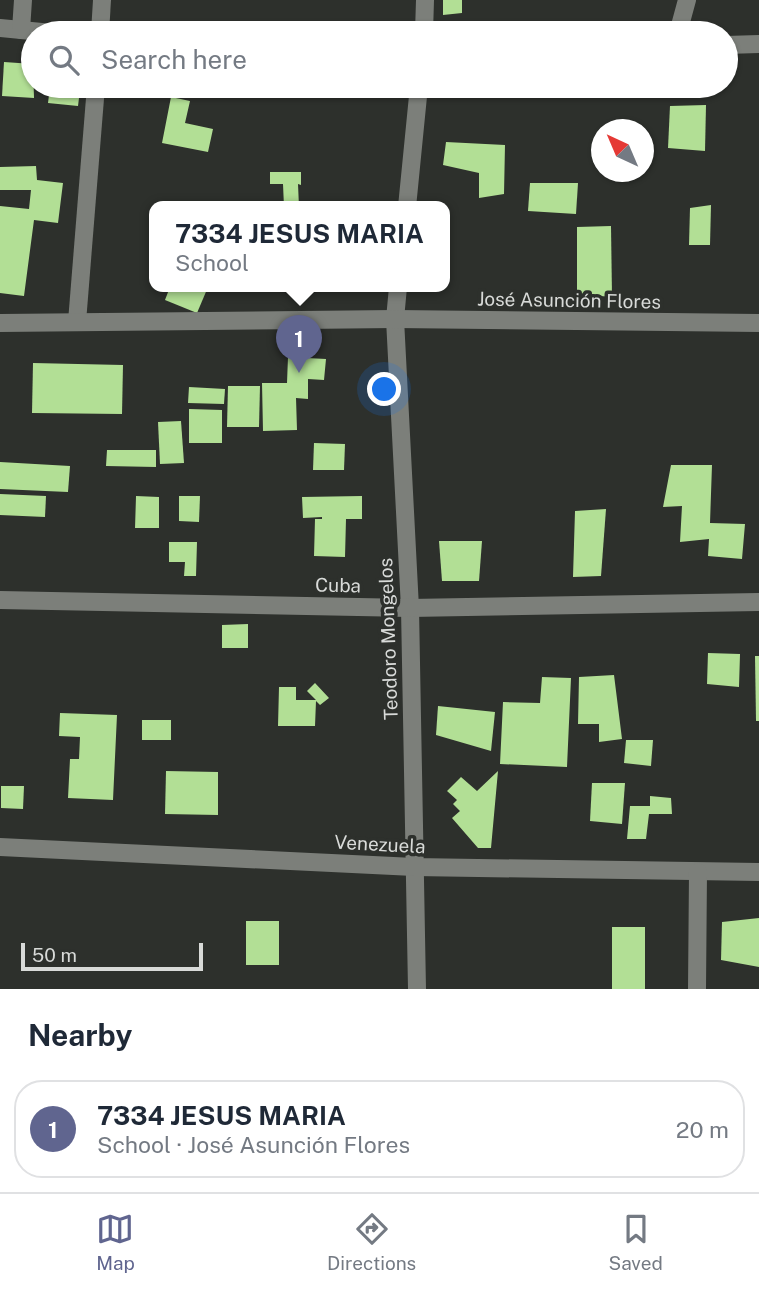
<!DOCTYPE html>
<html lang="en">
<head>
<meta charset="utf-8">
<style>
  body { margin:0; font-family:"Public Sans",sans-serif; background:#f2f2f3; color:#1f2937 }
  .compass { position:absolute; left:591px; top:119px; width:63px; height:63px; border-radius:50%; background:#fff; box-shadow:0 2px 5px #0004; rotate:316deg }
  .scale { position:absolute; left:21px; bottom:18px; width:182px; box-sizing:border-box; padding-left:7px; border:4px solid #d8dad8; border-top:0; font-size:19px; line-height:24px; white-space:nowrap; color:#d8dad8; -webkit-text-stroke:5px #2d302c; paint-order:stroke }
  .you { position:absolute; left:385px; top:390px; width:24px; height:24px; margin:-18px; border:5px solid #fff; border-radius:50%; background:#1a73e8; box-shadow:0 0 0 10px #1a73e833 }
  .badge { display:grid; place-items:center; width:46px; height:46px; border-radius:50%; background:#60658f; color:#fff; font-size:23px; font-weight:700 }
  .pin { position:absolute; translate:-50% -58px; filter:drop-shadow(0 2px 4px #0008) }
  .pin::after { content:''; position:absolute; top:37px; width:24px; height:21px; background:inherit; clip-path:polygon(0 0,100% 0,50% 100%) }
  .popup { position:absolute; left:149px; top:201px; width:301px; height:91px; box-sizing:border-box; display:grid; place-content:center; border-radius:14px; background:#fff; filter:drop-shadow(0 2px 5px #0005); font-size:23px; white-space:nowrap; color:#747a83 }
  .popup b { font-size:26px; color:#1f2937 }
  .popup::after { content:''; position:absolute; left:50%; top:100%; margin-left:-14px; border:14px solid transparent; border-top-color:#fff }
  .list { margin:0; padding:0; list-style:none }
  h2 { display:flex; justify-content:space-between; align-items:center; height:91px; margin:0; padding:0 28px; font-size:30px }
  h2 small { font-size:23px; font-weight:400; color:#747a83 }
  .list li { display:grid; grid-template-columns:46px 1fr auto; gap:21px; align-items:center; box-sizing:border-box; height:98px; margin:0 14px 14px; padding:0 14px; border:2px solid #e0e1e3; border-radius:28px }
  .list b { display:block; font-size:26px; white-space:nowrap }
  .list p { margin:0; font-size:23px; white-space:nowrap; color:#747a83 }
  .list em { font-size:23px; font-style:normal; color:#747a83 }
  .icon { flex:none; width:38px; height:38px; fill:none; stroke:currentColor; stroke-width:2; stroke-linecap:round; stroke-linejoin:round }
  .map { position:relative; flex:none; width:759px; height:989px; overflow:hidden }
  .search { position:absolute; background:#fff; box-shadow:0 2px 5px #0004; left:21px; right:21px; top:21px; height:77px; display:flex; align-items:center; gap:18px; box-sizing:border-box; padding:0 24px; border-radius:38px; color:#747a83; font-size:26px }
  .sheet { height:203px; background:#fff }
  nav { display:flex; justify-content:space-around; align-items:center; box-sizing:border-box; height:98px; border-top:2px solid #e0e1e3; background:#fff; font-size:19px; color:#747a83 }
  nav a { display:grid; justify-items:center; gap:4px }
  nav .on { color:#60658f }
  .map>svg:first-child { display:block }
  .building { fill:#b2df95 }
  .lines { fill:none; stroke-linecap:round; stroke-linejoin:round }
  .street { stroke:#7c7f7a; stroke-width:18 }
  .secondary { stroke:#7c7f7a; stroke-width:18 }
  .labels { text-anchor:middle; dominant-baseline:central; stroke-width:7; stroke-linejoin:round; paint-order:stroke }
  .street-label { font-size:19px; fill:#d8dad8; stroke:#2d302c }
</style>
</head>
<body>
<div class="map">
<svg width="759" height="989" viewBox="0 0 759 989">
  <rect width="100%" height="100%" fill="#2d302c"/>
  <g class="building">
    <polygon points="443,0 462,0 462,13 443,15"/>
    <polygon points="4,62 33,64 34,98 2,96"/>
    <polygon points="50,87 80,90 78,106 48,103"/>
    <polygon points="171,97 190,101 185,123 213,129 208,152 162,143"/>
    <polygon points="706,105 705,151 668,148 670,106"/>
    <polygon points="446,142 505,145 504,194 479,198 479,173 443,165"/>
    <polygon points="36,166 37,180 63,183 58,223 34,220 24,296 0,293 0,206 29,209 31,190 0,190 0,167"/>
    <polygon points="270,172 301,172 301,185 298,184 299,207 284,207 283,184 270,184"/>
    <polygon points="530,183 578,183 576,214 528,211"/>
    <polygon points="711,205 710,245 689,245 690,208"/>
    <polygon points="611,226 612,297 577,294 577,227"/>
    <polygon points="170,287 208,287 197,313 165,300"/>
    <polygon points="288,357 326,359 324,380 308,379 308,399 296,398 297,430 263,431 262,383 287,383"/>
    <polygon points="33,363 123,365 122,414 32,413"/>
    <polygon points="228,386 260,386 259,427 227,427"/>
    <polygon points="189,387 225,389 224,404 188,403"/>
    <polygon points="189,409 222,410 222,443 189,443"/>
    <polygon points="181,421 184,463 160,464 158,422"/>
    <polygon points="314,443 345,444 344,470 313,470"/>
    <polygon points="107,450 156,450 156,467 106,466"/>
    <polygon points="0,462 70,466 68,492 0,489"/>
    <polygon points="671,465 712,465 710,523 745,524 742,559 708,556 709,539 680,542 682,506 663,507"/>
    <polygon points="0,494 46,496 45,517 0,515"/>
    <polygon points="136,496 159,497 159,528 135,528"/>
    <polygon points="179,496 200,496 199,522 179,521"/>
    <polygon points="362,496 362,519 346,519 345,557 314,556 315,519 322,519 322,517 303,518 302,497"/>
    <polygon points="606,509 601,576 573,577 575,511"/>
    <polygon points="439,541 482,541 479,581 442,581"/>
    <polygon points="169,542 197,542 196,576 184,576 185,562 169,562"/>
    <polygon points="248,624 248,648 222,648 222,625"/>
    <polygon points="708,653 740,654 739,687 707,684"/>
    <polygon points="755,656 759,656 759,721 756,721"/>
    <polygon points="614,675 622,739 599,742 599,724 578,724 579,677"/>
    <polygon points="542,677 571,678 567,767 500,764 503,702 540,703"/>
    <polygon points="315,683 329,698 320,705 316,701 315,726 278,726 279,687 296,687 296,700 316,700 307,691"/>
    <polygon points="438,706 495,712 491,751 436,735"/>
    <polygon points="60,713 117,715 113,800 68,798 70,759 79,759 80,737 59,736"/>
    <rect x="142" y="720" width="29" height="20"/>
    <polygon points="626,740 653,740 651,766 624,763"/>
    <polygon points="166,771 218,772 218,815 165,814"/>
    <polygon points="498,771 491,848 478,848 452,818 460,811 453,804 457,800 447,791 461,777 477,791"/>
    <polygon points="592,783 625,783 622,824 590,821"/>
    <polygon points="1,786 24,786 23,809 1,808"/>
    <polygon points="650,796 671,798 672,814 649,814 646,839 627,839 630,806 650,806"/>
    <polygon points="759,918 759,967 721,960 722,922"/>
    <rect x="246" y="921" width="33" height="44"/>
    <rect x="612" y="927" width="33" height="62"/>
  </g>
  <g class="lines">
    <g class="street">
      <polyline points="0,28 52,33"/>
      <polyline points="21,30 23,0"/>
      <polyline points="100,33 102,0"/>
      <polyline points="678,33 687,0"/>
      <polyline points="726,45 759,44"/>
      <polyline points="395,319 410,608 417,989"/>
      <polyline points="77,322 96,86"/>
      <polyline points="0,600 410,608 759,602"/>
      <polyline points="0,847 414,867 759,872"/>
      <polyline points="697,989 698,872"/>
    </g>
    <g class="secondary">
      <polyline points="424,33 425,0"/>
      <polyline points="407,207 419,86"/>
      <polyline points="395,319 398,287"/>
      <polyline points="0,323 395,319 759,323"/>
    </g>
  </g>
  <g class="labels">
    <g class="street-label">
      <text transform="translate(569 300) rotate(1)">José Asunción Flores</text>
      <text transform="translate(338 585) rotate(1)">Cuba</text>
      <text transform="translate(388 639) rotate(-92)">Teodoro Mongelos</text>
      <text transform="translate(380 844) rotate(3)">Venezuela</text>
    </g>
  </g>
</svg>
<svg class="compass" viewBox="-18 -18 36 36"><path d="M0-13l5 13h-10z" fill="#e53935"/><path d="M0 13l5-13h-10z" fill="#747a83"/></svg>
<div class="scale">50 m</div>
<div class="you"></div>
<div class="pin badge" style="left:299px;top:373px">1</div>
<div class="popup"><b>7334 JESUS MARIA</b>School</div>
<div class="search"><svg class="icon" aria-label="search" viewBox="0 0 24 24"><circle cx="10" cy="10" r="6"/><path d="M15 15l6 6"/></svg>Search here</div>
</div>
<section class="sheet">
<h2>Nearby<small></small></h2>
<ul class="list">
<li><span class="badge">1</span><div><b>7334 JESUS MARIA</b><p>School · José Asunción Flores</p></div><em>20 m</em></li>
</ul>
</section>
<nav>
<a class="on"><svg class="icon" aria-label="map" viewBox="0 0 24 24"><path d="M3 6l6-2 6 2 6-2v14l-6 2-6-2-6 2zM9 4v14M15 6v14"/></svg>Map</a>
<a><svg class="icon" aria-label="directions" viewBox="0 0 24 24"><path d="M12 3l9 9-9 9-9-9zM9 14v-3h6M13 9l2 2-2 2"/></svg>Directions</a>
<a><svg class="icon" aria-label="saved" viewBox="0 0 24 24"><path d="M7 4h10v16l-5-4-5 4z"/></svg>Saved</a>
</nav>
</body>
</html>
